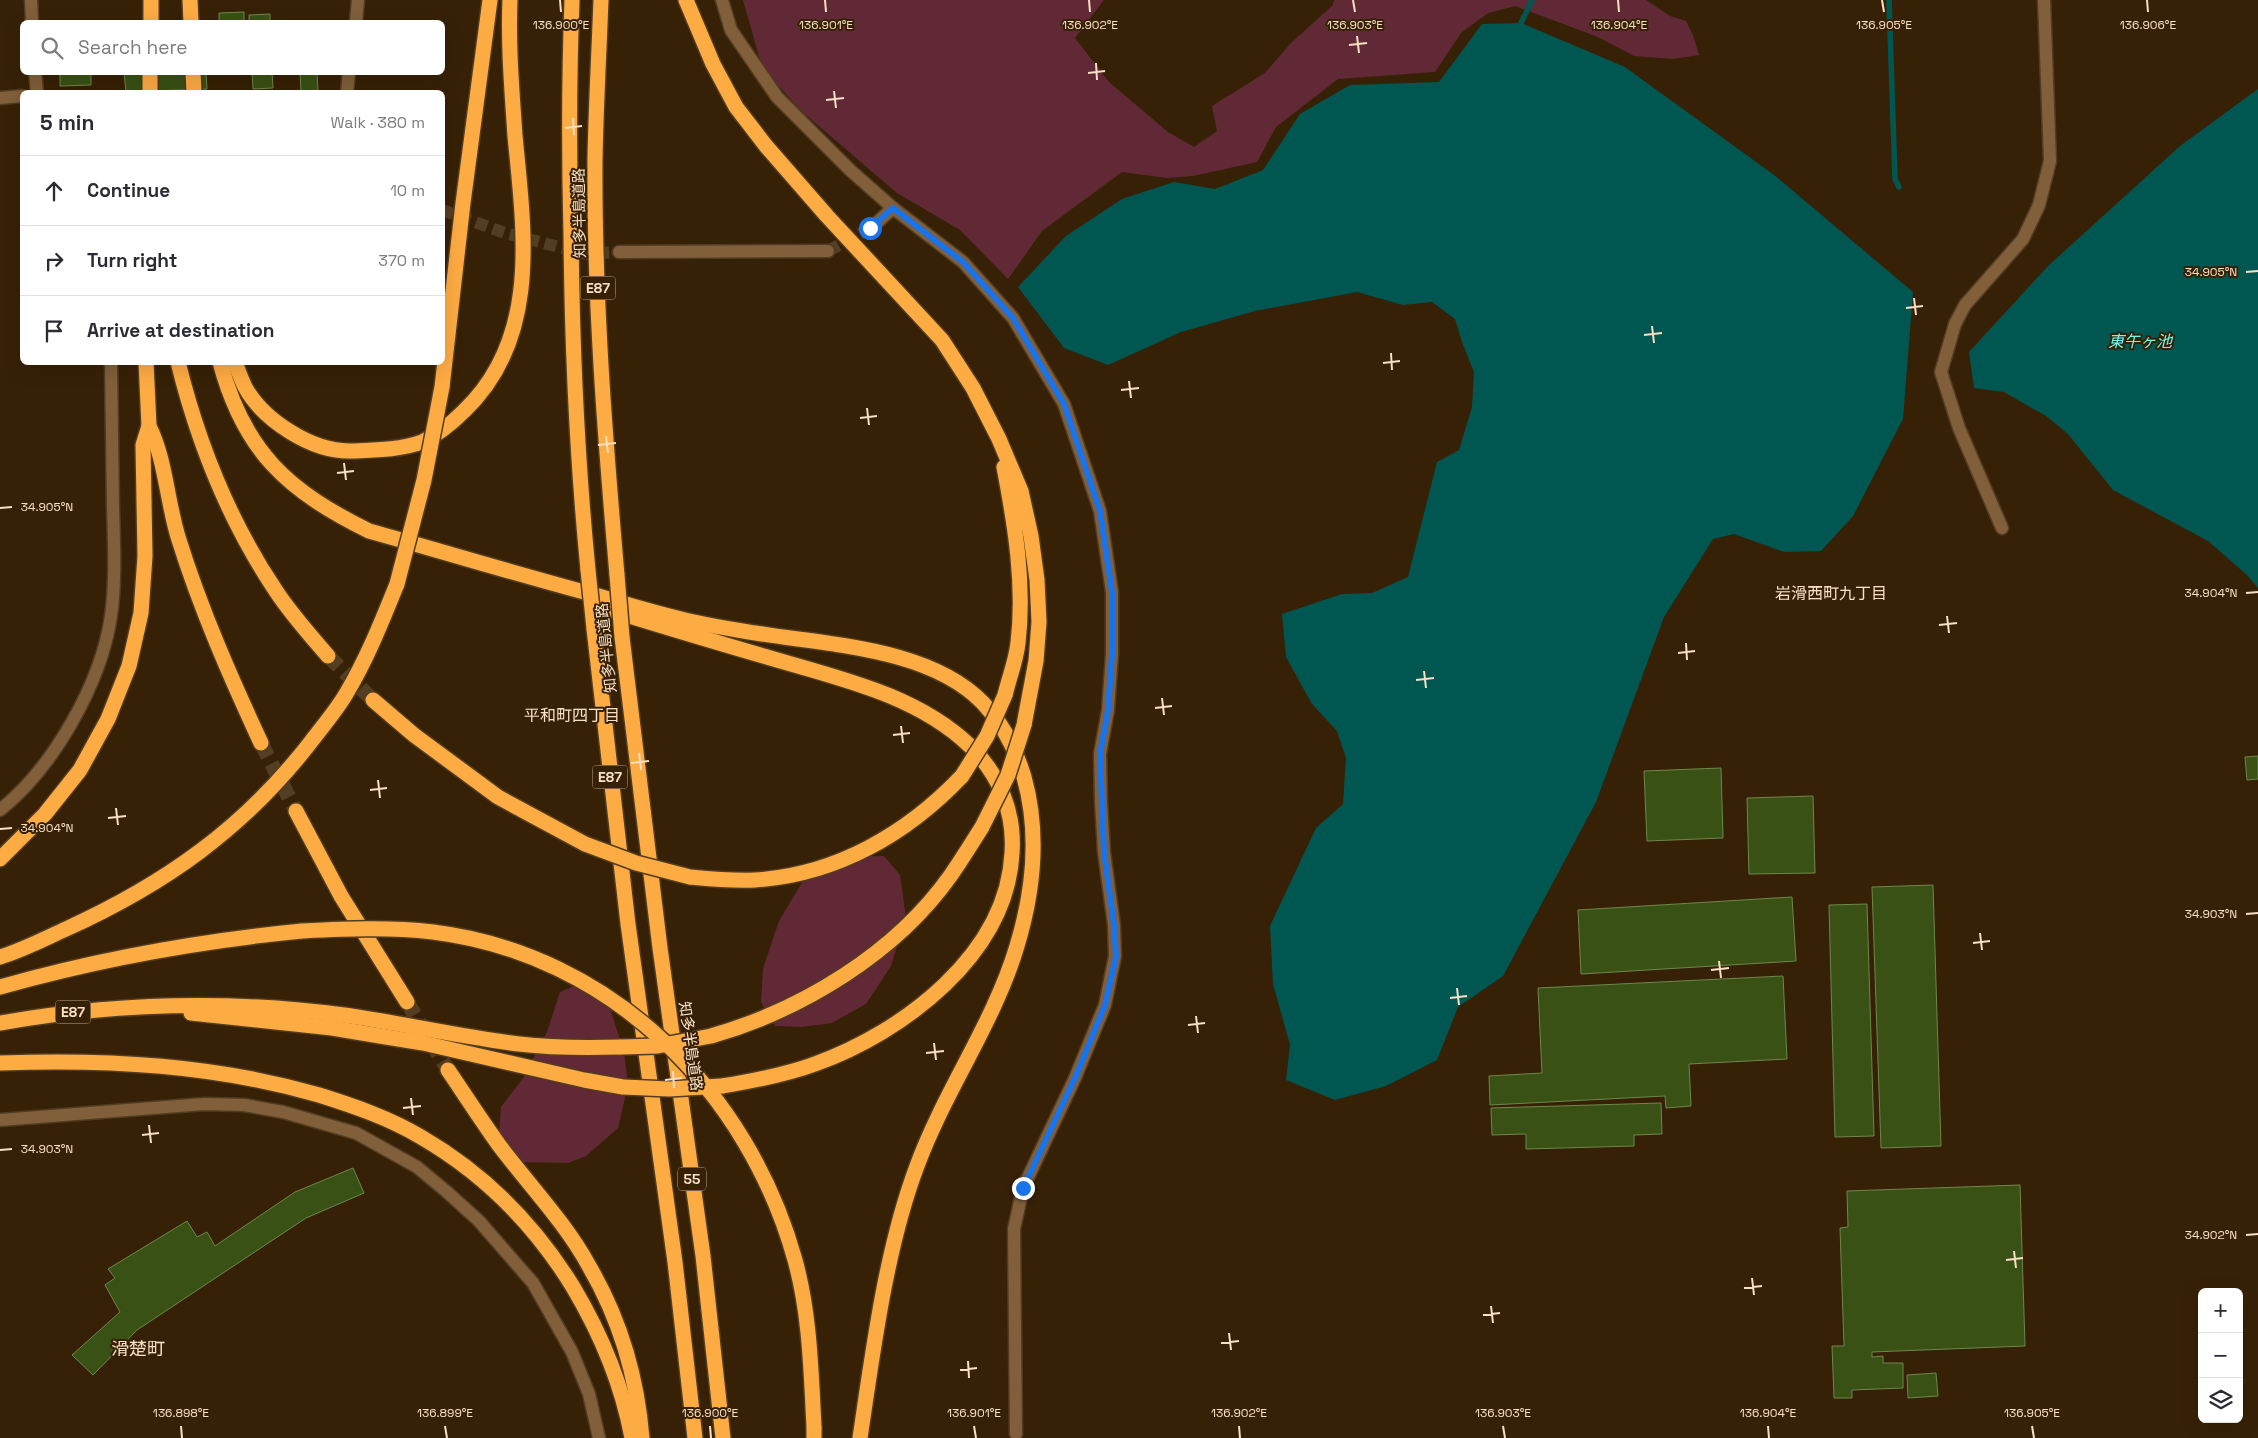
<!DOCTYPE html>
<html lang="en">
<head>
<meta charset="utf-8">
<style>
  body { margin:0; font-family:"Space Grotesk","Noto Sans JP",sans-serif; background:#f7f7f7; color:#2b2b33 }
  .controls { position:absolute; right:15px; bottom:15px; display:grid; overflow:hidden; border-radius:8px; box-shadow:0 5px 20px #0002 }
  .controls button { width:45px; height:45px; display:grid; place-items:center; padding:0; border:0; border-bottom:1px solid #e1e1e2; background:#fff; color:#2b2b33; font:25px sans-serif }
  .stop { position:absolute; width:15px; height:15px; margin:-11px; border:4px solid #1a73e8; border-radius:50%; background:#fff }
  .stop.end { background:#1a73e8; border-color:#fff; box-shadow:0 1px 5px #0008 }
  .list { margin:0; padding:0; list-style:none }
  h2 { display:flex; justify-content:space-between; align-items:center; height:65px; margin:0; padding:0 20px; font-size:21px }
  h2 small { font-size:16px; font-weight:400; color:#7c7c81 }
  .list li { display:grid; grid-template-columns:32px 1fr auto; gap:15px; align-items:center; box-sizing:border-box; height:70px; padding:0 20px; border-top:1px solid #e1e1e2 }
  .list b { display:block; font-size:19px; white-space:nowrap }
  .list em { font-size:16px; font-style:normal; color:#7c7c81 }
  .icon { flex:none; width:28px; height:28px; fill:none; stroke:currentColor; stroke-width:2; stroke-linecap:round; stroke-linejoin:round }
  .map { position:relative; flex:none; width:2258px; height:1438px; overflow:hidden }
  .search { position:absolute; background:#fff; box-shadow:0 5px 20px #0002; left:20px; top:20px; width:425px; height:55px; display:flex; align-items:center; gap:12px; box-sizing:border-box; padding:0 18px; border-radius:8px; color:#7c7c81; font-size:19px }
  .panel { position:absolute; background:#fff; box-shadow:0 5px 20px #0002; left:20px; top:90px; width:425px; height:275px; border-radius:8px }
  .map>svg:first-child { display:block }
  .green { fill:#612935 }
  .water { fill:#005752 }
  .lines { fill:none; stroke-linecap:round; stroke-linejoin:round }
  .stream { stroke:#005752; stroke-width:5.5 }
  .building { fill:#395114; stroke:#6e874d }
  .minor-tunnel { stroke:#543e23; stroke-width:12; stroke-dasharray:12 6; stroke-linecap:butt }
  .motorway-tunnel { stroke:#543e23; stroke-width:15; stroke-dasharray:15 8; stroke-linecap:butt }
  .minor-casing { stroke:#523c21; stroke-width:15 }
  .motorway-casing { stroke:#523c21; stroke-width:18 }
  .minor { stroke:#805f3a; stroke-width:12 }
  .motorway { stroke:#fdab43; stroke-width:15 }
  .motorway-bridge-casing { stroke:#523c21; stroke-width:18; stroke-linecap:butt }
  .motorway-bridge { stroke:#fdab43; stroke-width:15 }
  .route { stroke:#1a73e8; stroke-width:6 }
  .ticks { fill:none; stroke:#f8dfc5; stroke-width:2 }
  .labels { text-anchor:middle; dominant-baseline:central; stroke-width:4; stroke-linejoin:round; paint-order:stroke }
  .shield { fill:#372106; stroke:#bea68c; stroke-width:1 }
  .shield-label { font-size:14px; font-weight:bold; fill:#f8dfc5 }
  .street-label { font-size:15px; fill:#f8dfc5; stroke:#372106 }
  .water-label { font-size:16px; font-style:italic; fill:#71f9ee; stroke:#372106 }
  .neighbourhood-label { font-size:16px; fill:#f8dfc5; stroke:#372106 }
  .quarter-label { font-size:18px; fill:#f8dfc5; stroke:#372106 }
  .ticks-label { font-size:12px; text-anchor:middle; fill:#f8dfc5; stroke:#372106; stroke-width:4; stroke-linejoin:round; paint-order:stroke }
</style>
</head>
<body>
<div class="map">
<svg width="2258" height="1438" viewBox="0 0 2258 1438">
  <rect width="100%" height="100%" fill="#372106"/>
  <g class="green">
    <polygon points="743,0 1104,0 1075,38 1109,82 1168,132 1194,147 1217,131 1212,106 1265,73 1291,43 1333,5 1334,0 1646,0 1670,16 1686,21 1693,35 1699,55 1673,59 1634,56 1598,37 1515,6 1488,13 1461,33 1435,72 1338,79 1276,127 1257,162 1193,176 1167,178 1122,172 1042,231 1008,279 960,230 897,193 800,110 762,67"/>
    <polygon points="884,856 900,875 906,918 891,966 866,1004 832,1023 802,1027 775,1026 761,1002 763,969 779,921 804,879 841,857"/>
    <polygon points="583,982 605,993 624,1052 628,1085 618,1128 586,1156 568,1163 517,1162 499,1135 501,1107 523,1078 547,1032 560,992"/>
  </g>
  <g class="water">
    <polygon points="1521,23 1625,67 1774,175 1913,292 1903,419 1853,516 1821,551 1784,552 1734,534 1713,539 1664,617 1596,802 1503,976 1458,1007 1437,1060 1386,1086 1335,1100 1286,1080 1290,1045 1273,984 1270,926 1316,828 1343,804 1346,758 1337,731 1312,704 1286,657 1282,614 1342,594 1372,593 1408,577 1437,462 1459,450 1472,407 1474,372 1462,342 1455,319 1432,302 1403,305 1357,292 1255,311 1181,332 1108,365 1064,348 1018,287 1066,236 1122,199 1174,182 1215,189 1263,170 1300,114 1350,85 1439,82 1482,24"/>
    <polygon points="2258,89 2258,588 2247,575 2208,541 2113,490 2068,434 2046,416 2004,392 1974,388 1969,352 2048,266 2180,146"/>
  </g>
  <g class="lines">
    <g class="stream">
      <polyline points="1889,0 1895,179 1899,187"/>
      <polyline points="1521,23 1532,0"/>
    </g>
  </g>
  <g class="building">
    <polygon points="244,12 244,22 219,22 219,13"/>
    <polygon points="270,14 270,22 249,22 249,15"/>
    <polygon points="60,72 91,72 91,85 60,86"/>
    <polygon points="124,72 206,72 207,89 126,92"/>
    <polygon points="252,72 272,72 273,88 253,89"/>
    <polygon points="300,72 317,72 318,92 301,92"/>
    <polygon points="2258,756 2258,779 2247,780 2245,757"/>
    <polygon points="1721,768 1723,838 1647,841 1644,771"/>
    <polygon points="1813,796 1815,873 1749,874 1747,798"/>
    <polygon points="1933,885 1941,1146 1881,1148 1872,887"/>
    <polygon points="1792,897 1796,961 1581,974 1578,910"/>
    <polygon points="1867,904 1874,1136 1835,1137 1829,905"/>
    <polygon points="1783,976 1787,1059 1689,1064 1691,1106 1666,1108 1665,1096 1490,1105 1489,1076 1542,1073 1538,988"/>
    <polygon points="1661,1103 1662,1134 1634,1135 1634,1146 1526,1149 1526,1134 1492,1135 1491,1108"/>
    <polygon points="353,1168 364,1193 306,1218 137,1330 93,1375 72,1355 120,1312 105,1285 115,1278 108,1269 187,1221 197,1237 207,1232 215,1246 295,1192"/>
    <polygon points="2020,1185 2025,1346 1872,1352 1872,1357 1883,1356 1883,1363 1903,1363 1903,1388 1852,1390 1852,1398 1834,1398 1832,1346 1844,1346 1840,1228 1848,1227 1847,1191"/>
    <polygon points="1936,1373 1938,1396 1908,1398 1907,1375"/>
  </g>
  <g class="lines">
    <g class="minor-tunnel">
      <polyline points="442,210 505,233 586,254 619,252"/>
      <polyline points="828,251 871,228"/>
    </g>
    <g class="motorway-tunnel">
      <polyline points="328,656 373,700"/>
      <polyline points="261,743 296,811"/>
      <polyline points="407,1002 448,1070"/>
    </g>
    <g class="minor-casing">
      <g id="minor">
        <polyline points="31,0 32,22"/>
        <polyline points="722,0 731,30 777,97 850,170 893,208 963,262 1013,318 1064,404 1100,511 1112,592 1112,654 1108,710 1100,754 1101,802 1104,852 1114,925 1115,956 1105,1005 1075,1078 1023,1188 1014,1229 1016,1434"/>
        <polyline points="356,22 358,0"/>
        <polyline points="35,72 37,92"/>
        <polyline points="347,92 349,72"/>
        <polyline points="0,98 22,96"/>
        <polyline points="871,228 893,208"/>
        <polyline points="619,252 828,251"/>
        <polyline points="2002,528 1959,428 1941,372 1955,324 1965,305 2023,239 2039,205 2050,161 2044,0"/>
        <path d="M 0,810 C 53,768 101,684 111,616 C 116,581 114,543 113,507 C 112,459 112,411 111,362"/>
        <polyline points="0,1120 204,1104 244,1105 283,1112 356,1133 417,1167 447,1192 479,1221 533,1283 572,1352 589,1394 599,1438"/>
      </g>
    </g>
    <g class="motorway-casing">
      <g id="motorway">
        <polyline points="190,0 191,22"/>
        <path d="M 572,0 C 569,78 569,156 571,234 C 572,347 577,458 588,570"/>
        <path d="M 601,0 C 599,53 596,106 595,159 C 594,298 605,437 617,575"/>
        <polyline points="686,0 713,64 736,107 766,146 827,216 942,340 973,388 999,439 1021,491 1031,536 1037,580 1039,622 1036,661 1024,725"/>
        <polyline points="151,22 151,0"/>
        <polyline points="150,72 150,92"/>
        <polyline points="193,72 194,92"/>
        <path d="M 178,362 C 198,443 229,521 276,591 C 291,614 310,635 328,656"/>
        <path d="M 220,362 C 244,452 288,491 369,531 C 444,552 520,575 595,595 C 625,604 655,613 685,620 C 710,626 736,630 762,634 C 832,645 931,649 983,703 C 1003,724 1016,750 1024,777 C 1040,834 1034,890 1017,946 C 994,1023 945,1090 917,1166 C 886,1248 873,1351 860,1438"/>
        <path d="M 235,362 C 238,370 241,379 245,387 C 263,420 312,452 351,451 C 374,450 400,450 422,442 C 437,435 453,422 464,411 C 541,338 524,230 515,136 C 512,91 508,45 510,0"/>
        <polyline points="442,387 463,203 490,0"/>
        <path d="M 149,426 C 166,460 167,503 179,540 C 201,610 230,676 261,743"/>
        <path d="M 1004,467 C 1015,525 1025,584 1018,643 C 1016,661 1009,678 1005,695"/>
        <path d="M 610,610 C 662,626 715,642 767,657 C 837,678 916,694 970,746 C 999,774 1015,812 1012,853 C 1007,954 904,1032 815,1064 C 785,1075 753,1081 722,1086"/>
        <polyline points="594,629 628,924 675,1262 695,1438"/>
        <polyline points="622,637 660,948 703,1256 723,1438"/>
        <polyline points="373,700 414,735 498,797 585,844"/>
        <polyline points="296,811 341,896 407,1002"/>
        <polyline points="0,859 45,814 80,770 108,719 129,666 141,613 145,556 143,445 149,426 146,362"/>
        <path d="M 690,877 C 711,879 733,881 755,880 C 836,875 907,834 962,776"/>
        <path d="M 0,957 C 23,950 44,939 66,929 C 165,884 243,829 310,743 C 322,727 336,711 346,694 C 367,659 382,621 397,584"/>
        <path d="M 0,987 C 99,959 200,941 302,931"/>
        <polyline points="191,1013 332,1028 380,1036 423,1043 584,1080 623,1087"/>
        <path d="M 0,1023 C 113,1003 230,1000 344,1015 C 402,1023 460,1037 519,1044 C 553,1048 587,1048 621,1047"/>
        <path d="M 711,1036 C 802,1010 896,953 951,875 C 962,859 972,843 982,827"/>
        <path d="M 0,1063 C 108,1059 215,1065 319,1095 C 354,1106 389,1118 421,1137 C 483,1173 535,1225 573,1287 C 601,1334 622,1384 632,1438"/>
        <path d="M 448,1070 C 465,1095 481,1120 499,1145 C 529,1185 565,1222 589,1266 C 620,1319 637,1377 642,1438"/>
        <polyline points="814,1438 814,1427"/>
      </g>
    </g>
    <use href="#minor" class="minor"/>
    <use href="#motorway" class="motorway"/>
    <g class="motorway-bridge-casing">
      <g id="motorway-bridge">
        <polyline points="588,570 594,629"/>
        <polyline points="617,575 622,637"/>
        <polyline points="397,584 424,480 442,387"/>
        <polyline points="962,776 987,736 1005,695"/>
        <polyline points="982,827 1008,775 1024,725"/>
        <polyline points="585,844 636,863 690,877"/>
        <path d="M 302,931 C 346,929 389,927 433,932 C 611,954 748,1091 795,1260 C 810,1314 811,1371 814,1427"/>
        <polyline points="621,1047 658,1046 711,1036"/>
        <polyline points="623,1087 669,1089 722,1086"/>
      </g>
    </g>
    <use href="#motorway-bridge" class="motorway-bridge"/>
  </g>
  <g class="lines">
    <polyline class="route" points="870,228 893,208 963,262 1013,318 1064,404 1100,511 1112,592 1112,654 1108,710 1100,754 1104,852 1114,925 1116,956 1105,1005 1075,1078 1023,1188"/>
  </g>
  <path class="ticks" d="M 560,0 L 561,12M 825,0 L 826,12M 1089,0 L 1090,12M 1353,0 L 1355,12M 1618,0 L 1619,12M 1882,0 L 1884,12M 2147,0 L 2148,12M 1357,36 L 1359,53M 1349,45 L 1367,43M 1096,63 L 1097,80M 1088,73 L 1105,71M 834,91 L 836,108M 826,100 L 844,98M 573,118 L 574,135M 565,128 L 582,126M 2246,272 L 2258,271M 1914,298 L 1916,315M 1906,308 L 1923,306M 1652,326 L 1654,343M 1644,335 L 1662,333M 1391,353 L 1392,370M 1383,363 L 1400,361M 1129,381 L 1131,398M 1121,390 L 1139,388M 867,408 L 869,425M 860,418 L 877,416M 606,436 L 608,453M 598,445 L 616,443M 344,463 L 346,480M 337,473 L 354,471M 0,508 L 12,507M 2246,593 L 2258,592M 1947,616 L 1949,633M 1939,625 L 1957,623M 1686,643 L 1687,660M 1678,653 L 1695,651M 1424,671 L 1426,688M 1416,680 L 1434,678M 1162,698 L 1164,715M 1155,708 L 1172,706M 901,726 L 903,743M 893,735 L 910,733M 639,753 L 641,770M 631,763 L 649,761M 378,780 L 380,798M 370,790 L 387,788M 116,808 L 118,825M 108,818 L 126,816M 0,829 L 12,828M 2246,914 L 2258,913M 1980,933 L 1982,950M 1973,943 L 1990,941M 1719,961 L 1721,978M 1711,970 L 1729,968M 1457,988 L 1459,1005M 1450,998 L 1467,996M 1196,1016 L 1198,1033M 1188,1025 L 1205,1023M 934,1043 L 936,1060M 926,1053 L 944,1051M 673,1071 L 674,1088M 665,1080 L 682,1078M 411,1098 L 413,1115M 403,1108 L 421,1106M 149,1125 L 151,1143M 142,1135 L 159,1133M 0,1150 L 12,1149M 2246,1235 L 2258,1234M 2014,1251 L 2016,1268M 2006,1260 L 2023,1258M 1752,1278 L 1754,1295M 1744,1288 L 1762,1286M 1491,1306 L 1493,1323M 1483,1315 L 1500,1313M 1229,1333 L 1231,1350M 1221,1343 L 1239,1341M 968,1361 L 969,1378M 960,1370 L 977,1368M 181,1426 L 182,1438M 445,1426 L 447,1438M 710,1426 L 711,1438M 974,1426 L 976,1438M 1239,1426 L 1240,1438M 1503,1426 L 1505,1438M 1768,1426 L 1769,1438M 2032,1426 L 2034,1438"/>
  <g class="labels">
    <g class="shield">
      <rect x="580.5" y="276.5" width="35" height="23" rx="4"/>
      <rect x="592.5" y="765.5" width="35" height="23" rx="4"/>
      <rect x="55.5" y="1000.5" width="35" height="23" rx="4"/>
      <rect x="678" y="1167.5" width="28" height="23" rx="4"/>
    </g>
    <g class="shield-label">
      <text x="598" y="288">E87</text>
      <text x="610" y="777">E87</text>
      <text x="73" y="1012">E87</text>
      <text x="692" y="1179">55</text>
    </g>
    <g class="street-label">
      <text transform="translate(579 213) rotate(-91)">知多半島道路</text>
      <text transform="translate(606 648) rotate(-96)">知多半島道路</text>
      <text transform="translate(691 1046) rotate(82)">知多半島道路</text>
    </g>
    <g class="water-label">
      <text x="2140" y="341">東午ヶ池</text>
    </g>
    <g class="neighbourhood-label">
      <text x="1831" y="593">岩滑西町九丁目</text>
      <text x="572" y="715">平和町四丁目</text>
    </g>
    <g class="quarter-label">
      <text x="138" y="1348">滑楚町</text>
    </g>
  </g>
  <g class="ticks-label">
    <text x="561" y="29">136.900°E</text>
    <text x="826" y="29">136.901°E</text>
    <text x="1090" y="29">136.902°E</text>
    <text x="1355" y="29">136.903°E</text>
    <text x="1619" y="29">136.904°E</text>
    <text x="1884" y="29">136.905°E</text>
    <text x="2148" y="29">136.906°E</text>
    <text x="2211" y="276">34.905°N</text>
    <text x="47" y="511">34.905°N</text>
    <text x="2211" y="597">34.904°N</text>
    <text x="47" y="832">34.904°N</text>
    <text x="2211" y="918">34.903°N</text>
    <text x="47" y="1153">34.903°N</text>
    <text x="2211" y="1239">34.902°N</text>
    <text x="181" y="1417">136.898°E</text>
    <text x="445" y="1417">136.899°E</text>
    <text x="710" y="1417">136.900°E</text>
    <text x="974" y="1417">136.901°E</text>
    <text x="1239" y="1417">136.902°E</text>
    <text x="1503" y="1417">136.903°E</text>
    <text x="1768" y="1417">136.904°E</text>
    <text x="2032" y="1417">136.905°E</text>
  </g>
</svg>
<div class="controls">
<button>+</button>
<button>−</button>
<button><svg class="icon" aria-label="layers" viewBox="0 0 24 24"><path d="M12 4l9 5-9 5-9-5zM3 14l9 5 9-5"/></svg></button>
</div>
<div class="stop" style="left:870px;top:228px"></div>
<div class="stop end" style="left:1023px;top:1188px"></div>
<div class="search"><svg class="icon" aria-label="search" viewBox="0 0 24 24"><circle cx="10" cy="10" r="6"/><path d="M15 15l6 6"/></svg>Search here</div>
<section class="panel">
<h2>5 min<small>Walk · 380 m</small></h2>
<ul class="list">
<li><svg class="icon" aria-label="ahead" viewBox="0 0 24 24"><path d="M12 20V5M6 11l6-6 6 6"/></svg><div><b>Continue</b></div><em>10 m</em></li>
<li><svg class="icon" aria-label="right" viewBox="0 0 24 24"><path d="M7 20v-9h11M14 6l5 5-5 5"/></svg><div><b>Turn right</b></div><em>370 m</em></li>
<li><svg class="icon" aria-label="arrive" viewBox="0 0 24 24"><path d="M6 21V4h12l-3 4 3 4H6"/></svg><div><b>Arrive at destination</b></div></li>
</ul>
</section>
</div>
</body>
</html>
